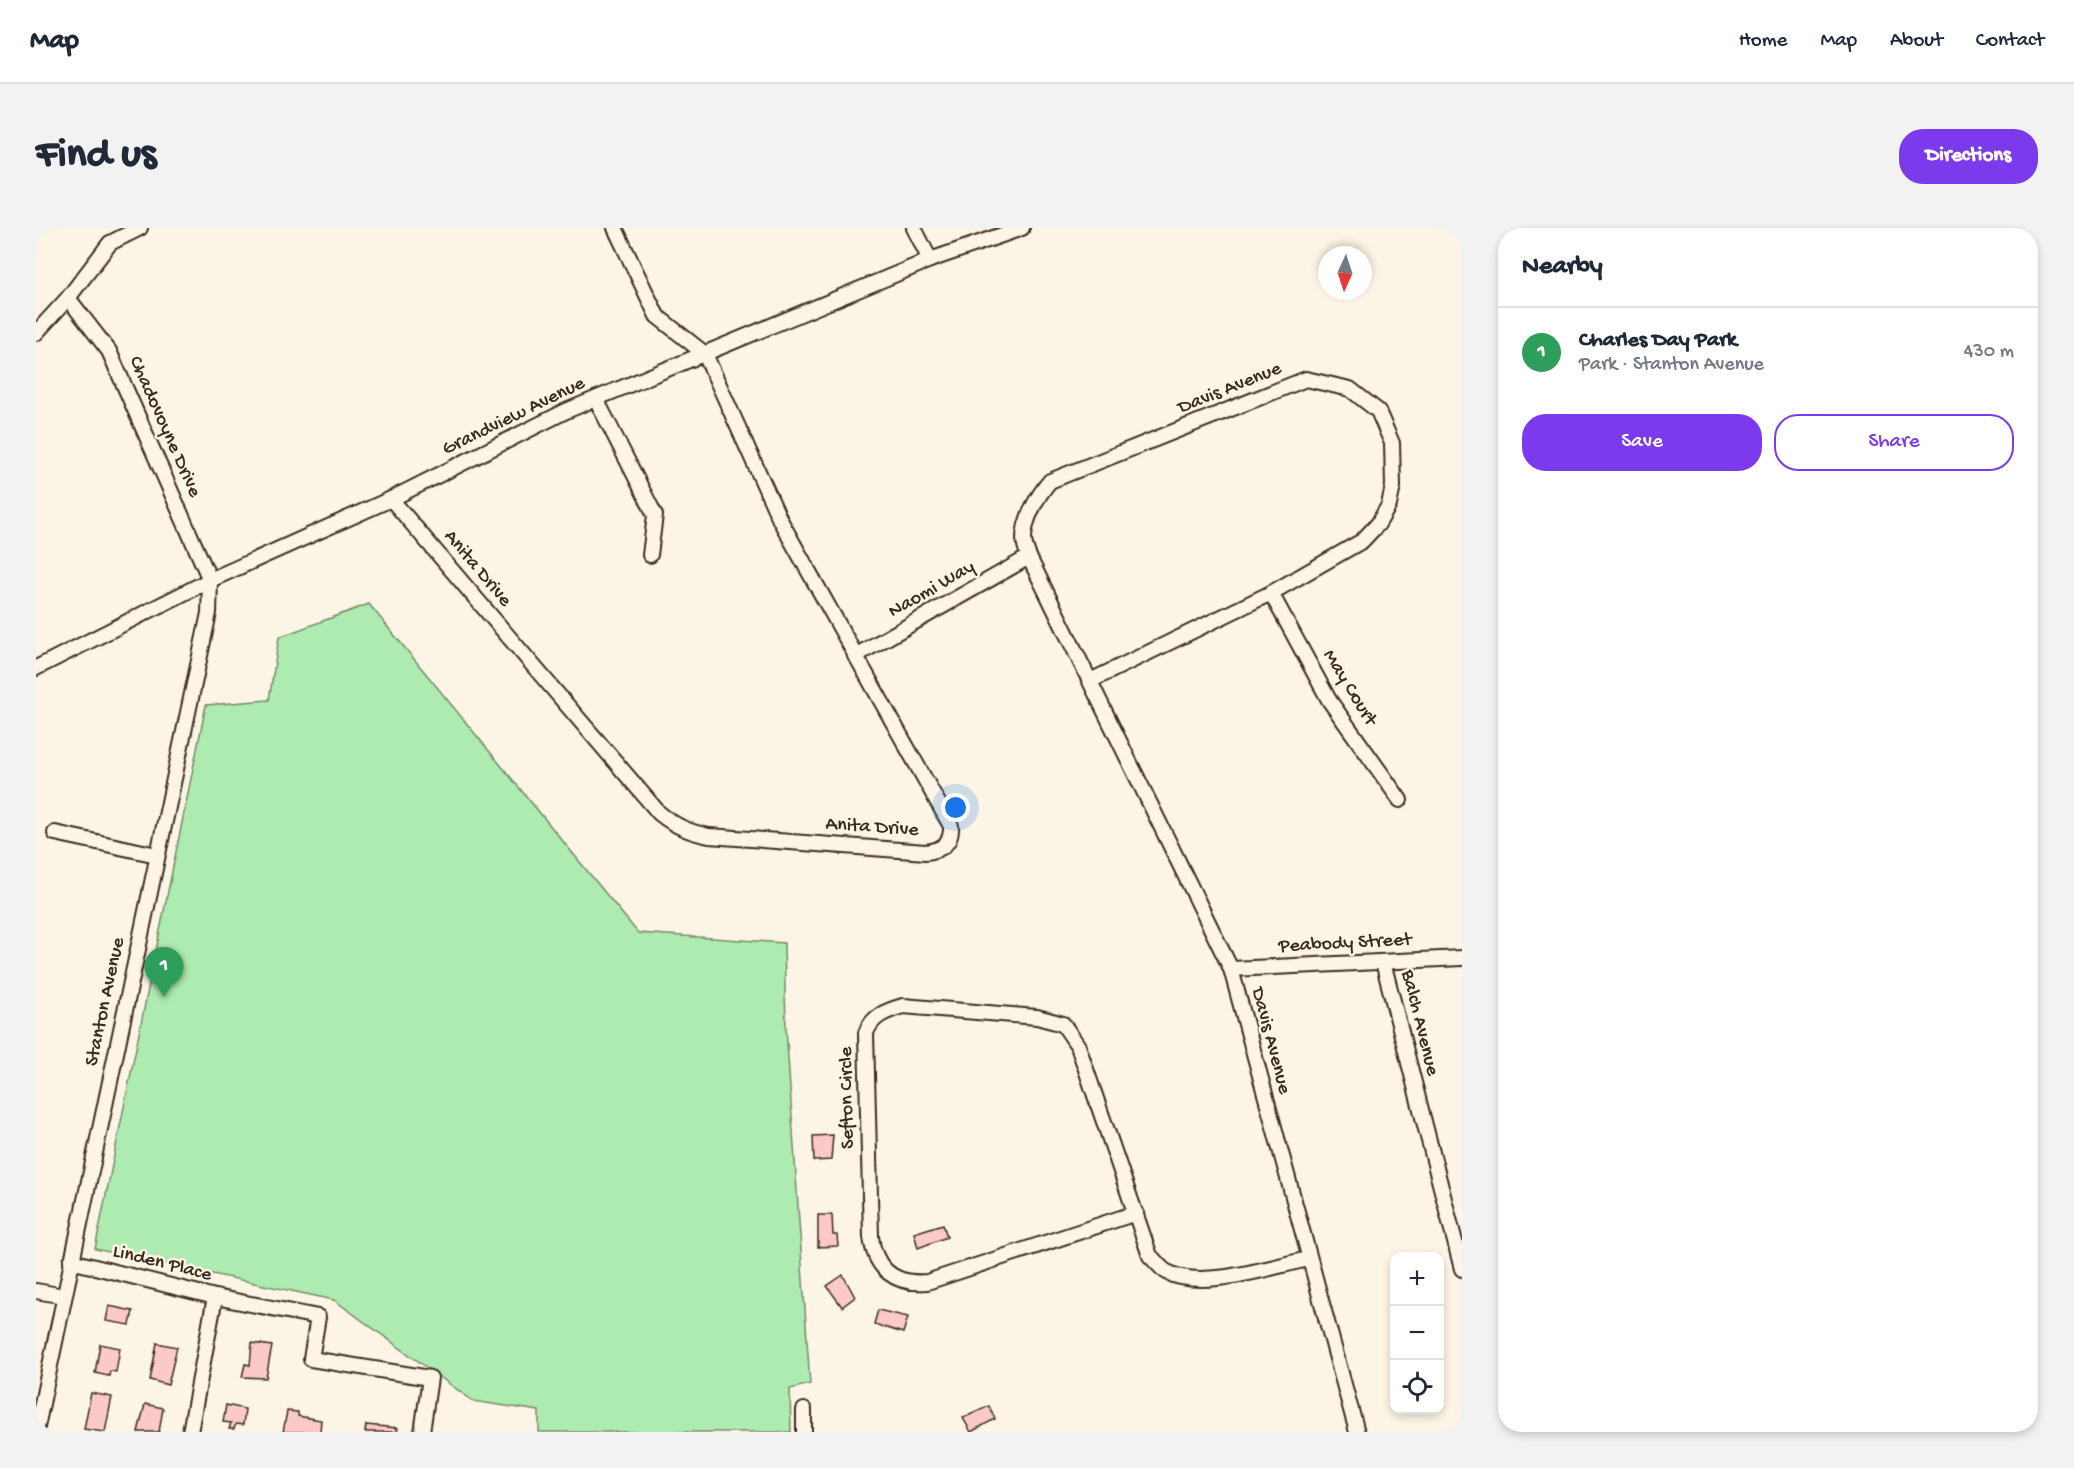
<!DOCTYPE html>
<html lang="en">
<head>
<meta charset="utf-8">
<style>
  body { margin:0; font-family:"Gochi Hand",sans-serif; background:#f2f2f3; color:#1f2937 }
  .controls { position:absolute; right:18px; bottom:18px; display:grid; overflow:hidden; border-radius:12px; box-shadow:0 3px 9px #0003 }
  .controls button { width:54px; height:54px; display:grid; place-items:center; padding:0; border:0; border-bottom:2px solid #e0e1e3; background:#fff; color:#1f2937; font:30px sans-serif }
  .compass { position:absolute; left:1282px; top:18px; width:54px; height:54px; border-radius:50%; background:#fff; box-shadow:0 3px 9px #0003; rotate:183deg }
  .you { position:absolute; left:920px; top:580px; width:21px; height:21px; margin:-15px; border:4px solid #fff; border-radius:50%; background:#1a73e8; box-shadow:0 0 0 9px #1a73e833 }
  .badge { display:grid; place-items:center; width:39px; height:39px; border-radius:50%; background:#7c3aed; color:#fff; font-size:20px; font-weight:700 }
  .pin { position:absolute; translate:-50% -50px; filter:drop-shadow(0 2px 3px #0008) }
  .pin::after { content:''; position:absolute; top:32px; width:21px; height:18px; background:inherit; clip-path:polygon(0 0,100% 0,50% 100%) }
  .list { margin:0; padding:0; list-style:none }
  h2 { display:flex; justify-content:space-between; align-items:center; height:78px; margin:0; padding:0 24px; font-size:26px }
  h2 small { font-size:20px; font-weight:400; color:#747a83 }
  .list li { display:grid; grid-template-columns:39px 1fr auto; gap:18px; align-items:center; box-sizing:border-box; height:90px; padding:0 24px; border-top:2px solid #e0e1e3 }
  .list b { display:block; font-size:22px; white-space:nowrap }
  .list p { margin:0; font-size:20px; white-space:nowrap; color:#747a83 }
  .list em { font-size:20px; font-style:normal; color:#747a83 }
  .actions { display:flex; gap:12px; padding:18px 24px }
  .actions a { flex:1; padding:14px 0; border:2px solid #7c3aed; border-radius:24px; text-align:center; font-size:21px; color:#7c3aed }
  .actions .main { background:#7c3aed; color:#fff }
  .icon { flex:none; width:33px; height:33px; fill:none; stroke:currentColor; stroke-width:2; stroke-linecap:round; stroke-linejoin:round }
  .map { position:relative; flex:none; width:1426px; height:1204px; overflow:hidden; border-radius:24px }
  header { display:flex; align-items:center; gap:36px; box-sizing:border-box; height:84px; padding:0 30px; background:#fff; border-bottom:2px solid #e0e1e3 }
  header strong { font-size:28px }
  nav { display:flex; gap:33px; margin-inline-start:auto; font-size:21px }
  .intro { display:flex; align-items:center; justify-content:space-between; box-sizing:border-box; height:144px; padding:0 36px }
  h1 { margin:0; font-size:42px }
  .button { padding:15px 27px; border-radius:24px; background:#7c3aed; color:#fff; font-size:21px; font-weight:700 }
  main { display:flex; gap:36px; padding:0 36px }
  aside { flex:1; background:#fff; border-radius:24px; box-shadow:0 3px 9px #0003 }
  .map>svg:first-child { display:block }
  .green { fill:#aeebb0; stroke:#748a67; stroke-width:1.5 }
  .building { fill:#fac9c8; stroke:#3b2a1e; stroke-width:1.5 }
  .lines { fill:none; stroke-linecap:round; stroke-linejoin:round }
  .minor-casing { stroke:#3b2a1e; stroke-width:18 }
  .minor { stroke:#fcf5e5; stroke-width:14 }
  .labels { text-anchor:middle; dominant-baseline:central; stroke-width:5; stroke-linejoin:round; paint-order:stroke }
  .street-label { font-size:20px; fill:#3b2a1e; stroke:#fcf5e5 }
</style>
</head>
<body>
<header>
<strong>Map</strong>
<nav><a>Home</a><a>Map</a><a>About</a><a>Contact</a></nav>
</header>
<div class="intro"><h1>Find us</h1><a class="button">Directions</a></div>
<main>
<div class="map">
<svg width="1426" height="1204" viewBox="0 0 1426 1204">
  <rect width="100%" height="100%" fill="#fcf5e5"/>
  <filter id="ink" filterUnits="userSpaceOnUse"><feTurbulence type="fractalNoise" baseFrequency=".0167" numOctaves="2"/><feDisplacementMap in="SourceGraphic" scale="12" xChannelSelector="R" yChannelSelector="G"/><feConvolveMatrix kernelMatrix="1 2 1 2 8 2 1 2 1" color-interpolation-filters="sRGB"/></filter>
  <g filter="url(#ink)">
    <polygon class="green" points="333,376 602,705 748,715 750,800 774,1156 754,1161 755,1204 503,1204 503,1183 437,1173 298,1072 59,1021 170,477 233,472 243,409"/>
    <g class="building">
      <polygon points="797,907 795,932 778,933 777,908"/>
      <polygon points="782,987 796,987 797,1007 801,1007 802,1018 782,1019"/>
      <polygon points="907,996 911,1009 882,1020 878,1005"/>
      <polygon points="807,1047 819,1069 806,1079 791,1058"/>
      <polygon points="73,1078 97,1083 94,1097 70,1093"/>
      <polygon points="842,1082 872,1089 867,1105 838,1096"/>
      <polygon points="121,1115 141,1119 132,1157 114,1152"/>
      <polygon points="216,1115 236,1118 230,1150 206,1149 209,1136 214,1137"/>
      <polygon points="64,1116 84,1120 80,1144 74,1143 73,1148 59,1145"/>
      <polygon points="55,1165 76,1169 69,1204 48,1201"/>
      <polygon points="109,1176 127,1180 123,1204 102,1204"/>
      <polygon points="190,1177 209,1181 207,1197 200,1196 198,1201 193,1201 195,1195 187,1194"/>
      <polygon points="953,1178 959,1191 935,1204 927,1190"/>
      <polygon points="251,1183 262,1184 262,1188 285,1192 284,1204 247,1204"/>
      <polygon points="330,1197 362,1200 361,1204 329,1204"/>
    </g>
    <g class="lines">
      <g class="minor-casing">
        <g id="minor">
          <polyline points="878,0 894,32"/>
          <polyline points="0,105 32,70 74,15 104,0"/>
          <polyline points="560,171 619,287 614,327"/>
          <path d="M 355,271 L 623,585 C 639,598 653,604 673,608 L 890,624 C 906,622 916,615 915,598 L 744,292 L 669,126 L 621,88 L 579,0"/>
          <polyline points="1235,365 1293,472 1364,572"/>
          <polyline points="819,428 993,329"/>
          <polyline points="0,440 174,352 355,271 530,183 894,32 986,0"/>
          <path d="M 1054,453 L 1235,365 L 1326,313 L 1342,296 L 1353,277 L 1357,258 L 1356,215 L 1342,183 L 1314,161 L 1270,151 L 1014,253 C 1002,267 988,291 988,311 C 988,316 991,324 993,329 L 1195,741 L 1321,1204"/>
          <polyline points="19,605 121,627"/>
          <polyline points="1347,734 1426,1041"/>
          <polyline points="1195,741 1426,730"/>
          <path d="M 1100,985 L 891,1054 C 859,1057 839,1041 835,1009 L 830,805 C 836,788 850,783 867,778 L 1001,789 L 1027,796 L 1042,818 L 1114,1028 C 1120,1033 1125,1041 1131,1044 C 1166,1063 1236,1038 1273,1031"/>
          <polyline points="35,1033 179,1069 282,1089 275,1131 394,1150 386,1204"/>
          <polyline points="0,1063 28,1068"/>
          <polyline points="768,1182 768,1204"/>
          <polyline points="0,1204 173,385 174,352 73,123 32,70"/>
          <polyline points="154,1204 179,1069"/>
        </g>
      </g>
      <use href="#minor" class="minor"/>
    </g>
  </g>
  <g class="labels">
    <g class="street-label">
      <text transform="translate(1194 161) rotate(-22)">Davis Avenue</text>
      <text transform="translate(478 189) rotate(-26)">Grandview Avenue</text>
      <text transform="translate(128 199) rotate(66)">Chadovoyne Drive</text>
      <text transform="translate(441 341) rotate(50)">Anita Drive</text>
      <text transform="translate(896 362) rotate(-30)">Naomi Way</text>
      <text transform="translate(1313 460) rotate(58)">May Court</text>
      <text transform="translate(836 600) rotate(4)">Anita Drive</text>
      <text transform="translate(1309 716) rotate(-3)">Peabody Street</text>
      <text transform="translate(70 774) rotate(-78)">Stanton Avenue</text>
      <text transform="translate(1383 795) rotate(76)">Balch Avenue</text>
      <text transform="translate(1234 813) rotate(75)">Davis Avenue</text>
      <text transform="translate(812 870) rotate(-91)">Sefton Circle</text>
      <text transform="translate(126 1036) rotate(14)">Linden Place</text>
    </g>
  </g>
</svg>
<div class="controls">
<button>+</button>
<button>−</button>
<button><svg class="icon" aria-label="locate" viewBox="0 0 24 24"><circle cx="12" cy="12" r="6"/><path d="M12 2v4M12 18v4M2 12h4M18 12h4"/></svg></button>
</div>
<svg class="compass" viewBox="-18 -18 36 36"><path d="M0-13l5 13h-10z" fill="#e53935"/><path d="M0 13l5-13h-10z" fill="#747a83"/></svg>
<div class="you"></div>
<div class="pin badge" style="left:128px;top:769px;background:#2e9e5b">1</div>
</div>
<aside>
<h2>Nearby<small></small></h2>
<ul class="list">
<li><span class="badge" style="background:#2e9e5b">1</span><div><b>Charles Day Park</b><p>Park · Stanton Avenue</p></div><em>430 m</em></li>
</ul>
<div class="actions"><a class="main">Save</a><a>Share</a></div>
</aside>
</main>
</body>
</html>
